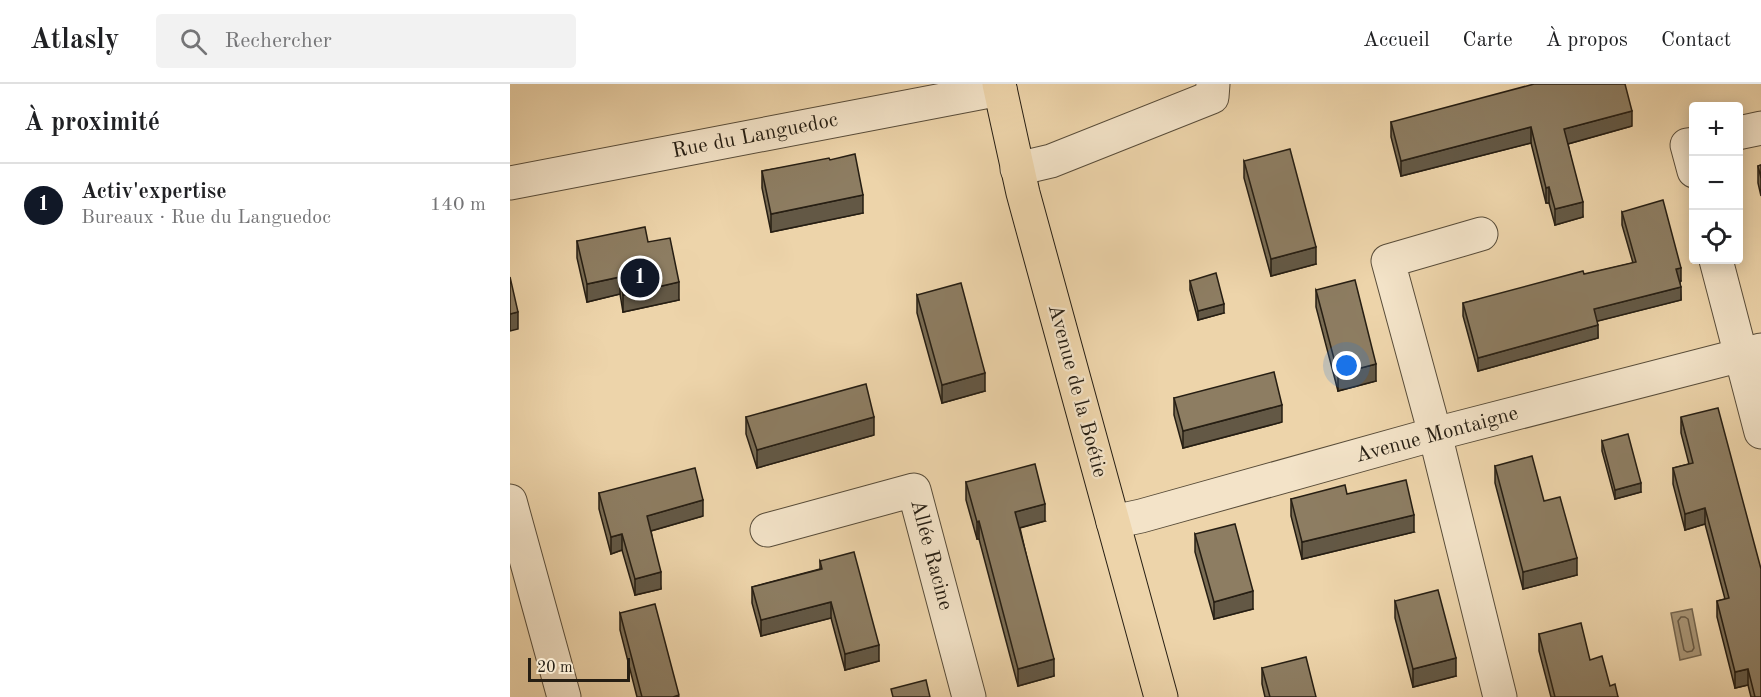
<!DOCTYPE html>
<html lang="fr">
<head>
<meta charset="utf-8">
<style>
  body { margin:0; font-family:"Old Standard TT",serif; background:#f2f2f2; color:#202124 }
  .controls { position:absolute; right:18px; top:18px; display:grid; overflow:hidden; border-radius:6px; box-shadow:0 3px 15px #0003 }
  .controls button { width:54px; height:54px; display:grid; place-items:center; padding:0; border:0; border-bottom:2px solid #e0e0e0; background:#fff; color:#202124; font:30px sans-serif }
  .scale { position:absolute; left:18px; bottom:15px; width:102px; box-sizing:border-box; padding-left:6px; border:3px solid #261e13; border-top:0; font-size:16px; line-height:21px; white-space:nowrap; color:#261e13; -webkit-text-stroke:4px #f3e3c8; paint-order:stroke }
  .you { position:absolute; left:837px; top:282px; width:21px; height:21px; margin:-15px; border:4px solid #fff; border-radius:50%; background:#1a73e8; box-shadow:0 0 0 9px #1a73e833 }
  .badge { display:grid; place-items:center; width:39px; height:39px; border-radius:50%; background:#111827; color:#fff; font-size:20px; font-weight:700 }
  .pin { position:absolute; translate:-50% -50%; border:3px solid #fff; box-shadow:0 2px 6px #0006 }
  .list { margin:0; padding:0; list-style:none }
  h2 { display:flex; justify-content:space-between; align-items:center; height:78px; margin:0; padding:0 24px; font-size:26px }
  h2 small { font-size:20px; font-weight:400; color:#757577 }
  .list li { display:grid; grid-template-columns:39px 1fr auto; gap:18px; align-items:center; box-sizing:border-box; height:84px; padding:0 24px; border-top:2px solid #e0e0e0 }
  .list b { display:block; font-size:22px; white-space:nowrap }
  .list p { margin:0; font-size:20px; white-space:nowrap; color:#757577 }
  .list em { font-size:20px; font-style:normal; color:#757577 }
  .icon { flex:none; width:33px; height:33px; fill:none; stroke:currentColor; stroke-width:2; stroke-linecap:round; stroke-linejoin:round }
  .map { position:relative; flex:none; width:1251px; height:613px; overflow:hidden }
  header { display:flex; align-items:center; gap:36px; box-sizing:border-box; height:84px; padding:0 30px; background:#fff; border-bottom:2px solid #e0e0e0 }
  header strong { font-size:28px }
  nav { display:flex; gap:33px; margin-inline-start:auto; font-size:21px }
  .search { width:420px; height:54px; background:#f2f2f2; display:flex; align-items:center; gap:15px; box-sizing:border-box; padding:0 21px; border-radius:6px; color:#757577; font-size:22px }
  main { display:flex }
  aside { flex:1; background:#fff }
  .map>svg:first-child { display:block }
  .water { fill:#a99677; stroke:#75664f; stroke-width:1.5 }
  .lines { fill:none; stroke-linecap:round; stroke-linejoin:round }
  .shore { stroke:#685a45; stroke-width:1.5 }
  .minor-casing { stroke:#584c39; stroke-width:35 }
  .major-casing { stroke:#261e13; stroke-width:35 }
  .minor { stroke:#f3e3c8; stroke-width:33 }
  .major { stroke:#edd4aa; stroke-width:33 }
  .wall { fill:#796c54; stroke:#261e13; stroke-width:1.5 }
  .shaded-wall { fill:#635845; stroke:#261e13; stroke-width:1.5 }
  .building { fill:#8d7d62; stroke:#261e13; stroke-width:1.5 }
  .labels { text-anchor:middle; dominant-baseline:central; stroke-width:4.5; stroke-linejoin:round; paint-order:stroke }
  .street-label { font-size:21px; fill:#261e13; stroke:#f3e3c8 }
</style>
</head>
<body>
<header>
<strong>Atlasly</strong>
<div class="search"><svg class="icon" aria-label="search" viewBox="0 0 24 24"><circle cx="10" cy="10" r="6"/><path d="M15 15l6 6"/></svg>Rechercher</div>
<nav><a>Accueil</a><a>Carte</a><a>À propos</a><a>Contact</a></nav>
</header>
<main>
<aside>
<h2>À proximité<small></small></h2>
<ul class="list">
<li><span class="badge">1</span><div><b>Activ'expertise</b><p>Bureaux · Rue du Languedoc</p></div><em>140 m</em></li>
</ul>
</aside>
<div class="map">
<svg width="1251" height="613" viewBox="0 0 1251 613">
  <rect width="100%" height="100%" fill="#edd4aa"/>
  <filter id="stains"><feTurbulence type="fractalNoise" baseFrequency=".00333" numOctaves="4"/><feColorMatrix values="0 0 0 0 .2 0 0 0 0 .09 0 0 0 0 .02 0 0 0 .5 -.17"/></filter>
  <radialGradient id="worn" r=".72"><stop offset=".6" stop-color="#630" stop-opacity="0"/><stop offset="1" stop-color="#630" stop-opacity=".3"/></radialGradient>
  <polygon class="water" points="1182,525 1191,571 1170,576 1161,529"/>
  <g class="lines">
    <polygon class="shore" points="1171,533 1175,533 1178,535 1184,564 1182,567 1177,568 1174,566 1168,537"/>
    <g class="minor-casing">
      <g id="minor">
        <polyline points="1228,49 1251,44"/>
        <polyline points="1184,60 1177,61 1184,87"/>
        <polyline points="507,85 541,77 702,13 703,0"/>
        <polyline points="0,99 490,5"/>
        <polyline points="971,150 878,177 925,350 990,613"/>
        <polyline points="1206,176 1251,348"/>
        <polyline points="0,417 54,613"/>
        <polyline points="603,438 631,432 925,350 1251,266"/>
        <polyline points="257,446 404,406 459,613"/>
      </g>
    </g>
    <g class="major-casing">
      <polyline id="major" points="489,0 513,109 651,613"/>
    </g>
    <use href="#minor" class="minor"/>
    <use href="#major" class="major"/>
  </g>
  <g class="wall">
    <polygon points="881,38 1122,42 1058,60 1073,133 1045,141 1039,119 1036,119 1021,59 891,92 881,53"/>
    <polygon points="320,76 353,129 261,148 252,104 252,87"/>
    <polygon points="734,77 806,180 761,192 734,94"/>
    <polygon points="1251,81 1251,112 1248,99 1248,82"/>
    <polygon points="1112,128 1171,197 1170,198 1171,216 1087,237 1088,254 968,287 953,232 953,219 1123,179 1112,141"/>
    <polygon points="67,157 138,158 169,216 113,228 110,210 77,218 67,174"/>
    <polygon points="680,197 714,229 688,236 680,206"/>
    <polygon points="806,206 866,297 828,307 806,223"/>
    <polygon points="407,211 475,307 432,319 407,229"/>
    <polygon points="664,314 772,338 673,364 664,331"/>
    <polygon points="236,333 364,351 247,384 236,350"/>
    <polygon points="1171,333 1251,613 1241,613 1238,601 1225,604 1207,533 1207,517 1215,515 1195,440 1175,446 1163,400 1163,384 1179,380 1171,349"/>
    <polygon points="1092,357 1131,408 1105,415 1092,367"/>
    <polygon points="985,382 1034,417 1067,491 1013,505 985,399"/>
    <polygon points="456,398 535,437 510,444 544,592 508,602 469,455 467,455 456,416"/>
    <polygon points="89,409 193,432 141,447 151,505 125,511 112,466 101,470 89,425"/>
    <polygon points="837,410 904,448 792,475 781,432 781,415"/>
    <polygon points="685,450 743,525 704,535 685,468"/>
    <polygon points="310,477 369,577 335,586 321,534 251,552 242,519 242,503 310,485"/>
    <polygon points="885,517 946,592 903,603 885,534"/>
    <polygon points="110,529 169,613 127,613 110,546"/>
    <polygon points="1029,550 1080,576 1108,613 1041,613 1029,567"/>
    <polygon points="752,584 806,613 755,613 752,600"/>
  </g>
  <g class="shaded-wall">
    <polygon points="1122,27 1122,42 1054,61 1054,45"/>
    <polygon points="1021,43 1021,59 891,92 891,77"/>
    <polygon points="1039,103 1039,119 1036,119 1036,104"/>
    <polygon points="353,111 353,129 261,148 261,130"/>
    <polygon points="1073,118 1073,133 1045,141 1045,125"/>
    <polygon points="806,163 806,180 761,192 761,175"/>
    <polygon points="1171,184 1171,197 1166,199 1166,185"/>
    <polygon points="110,193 110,210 77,218 77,200"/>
    <polygon points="169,198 169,216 113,228 113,211"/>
    <polygon points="1171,203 1171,216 1084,238 1084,225"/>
    <polygon points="714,220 714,229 688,236 688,227"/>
    <polygon points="8,228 8,245 0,247 0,230"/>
    <polygon points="1088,241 1088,254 968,287 968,274"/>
    <polygon points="866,280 866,297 828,307 828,290"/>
    <polygon points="475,289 475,307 432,319 432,301"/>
    <polygon points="772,321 772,338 673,364 673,347"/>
    <polygon points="364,333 364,351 247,384 247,366"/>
    <polygon points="1131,399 1131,408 1105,415 1105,406"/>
    <polygon points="193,416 193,432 137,448 137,432"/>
    <polygon points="535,420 535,437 505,445 505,428"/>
    <polygon points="1195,424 1195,440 1175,446 1175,430"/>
    <polygon points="904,431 904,448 792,475 792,458"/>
    <polygon points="469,437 469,455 467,455 467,438"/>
    <polygon points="112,450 112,466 101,470 101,453"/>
    <polygon points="1067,474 1067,491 1013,505 1013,488"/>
    <polygon points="151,488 151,505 125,511 125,495"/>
    <polygon points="743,507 743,525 704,535 704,518"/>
    <polygon points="321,518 321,534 251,552 251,536"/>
    <polygon points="369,561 369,577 335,586 335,570"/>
    <polygon points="946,574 946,592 903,603 903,585"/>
    <polygon points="544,575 544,592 508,602 508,585"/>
    <polygon points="1238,585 1238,601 1225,604 1225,588"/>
  </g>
  <g class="building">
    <polygon points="1024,0 1115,0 1122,27 1054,45 1073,118 1045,125 1039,103 1036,104 1021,43 891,77 881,38"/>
    <polygon points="780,65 806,163 761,175 734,77"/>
    <polygon points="345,70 353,111 261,130 252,87 319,74 320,76"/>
    <polygon points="1251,81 1251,94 1248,82"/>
    <polygon points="1153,116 1171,184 1166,185 1171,203 1084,225 1088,241 968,274 953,219 1073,187 1074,190 1126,178 1112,128"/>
    <polygon points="135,143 138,158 160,154 169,198 113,211 110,193 77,200 67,157"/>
    <polygon points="706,189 714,220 688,227 680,197"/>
    <polygon points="0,193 8,228 0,230"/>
    <polygon points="845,196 866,280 828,290 806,206"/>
    <polygon points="451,199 475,289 432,301 407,211"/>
    <polygon points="764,288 772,321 673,347 664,314"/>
    <polygon points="356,300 364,333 247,366 236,333"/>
    <polygon points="1208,324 1251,485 1251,613 1245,613 1238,585 1225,588 1207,517 1219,514 1195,424 1175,430 1163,384 1183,379 1171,333"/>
    <polygon points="1118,350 1131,399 1105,406 1092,357"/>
    <polygon points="1022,372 1034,417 1050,413 1067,474 1013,488 985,382"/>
    <polygon points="525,380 535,420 505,428 544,575 508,585 469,437 467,438 456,398"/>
    <polygon points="185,384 193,416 137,432 151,488 125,495 112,450 101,453 89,409"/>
    <polygon points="896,396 904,431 792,458 781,415 835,401 837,410"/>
    <polygon points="725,440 743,507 704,518 685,450"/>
    <polygon points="344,468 369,561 335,570 321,518 251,536 242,503 312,485 310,477"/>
    <polygon points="928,506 946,574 903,585 885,517"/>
    <polygon points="145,520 169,611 163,613 132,613 110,529"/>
    <polygon points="1071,539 1080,576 1092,572 1100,602 1105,600 1108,613 1045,613 1029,550"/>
    <polygon points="796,573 806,613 760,613 752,584"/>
    <polygon points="416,596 420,613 383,613 381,605"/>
  </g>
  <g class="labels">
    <g class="street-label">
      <text transform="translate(245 52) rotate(-11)">Rue du Languedoc</text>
      <text transform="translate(567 307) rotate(75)">Avenue de la Boétie</text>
      <text transform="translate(927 351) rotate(-15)">Avenue Montaigne</text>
      <text transform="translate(421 471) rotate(75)">Allée Racine</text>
    </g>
  </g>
  <rect width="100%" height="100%" filter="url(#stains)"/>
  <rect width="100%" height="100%" fill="url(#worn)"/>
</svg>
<div class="controls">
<button>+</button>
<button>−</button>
<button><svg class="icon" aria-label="locate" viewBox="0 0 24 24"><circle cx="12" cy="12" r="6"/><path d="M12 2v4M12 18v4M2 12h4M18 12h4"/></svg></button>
</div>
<div class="scale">20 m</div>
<div class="you"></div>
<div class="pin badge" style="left:130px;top:194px">1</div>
</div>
</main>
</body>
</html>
